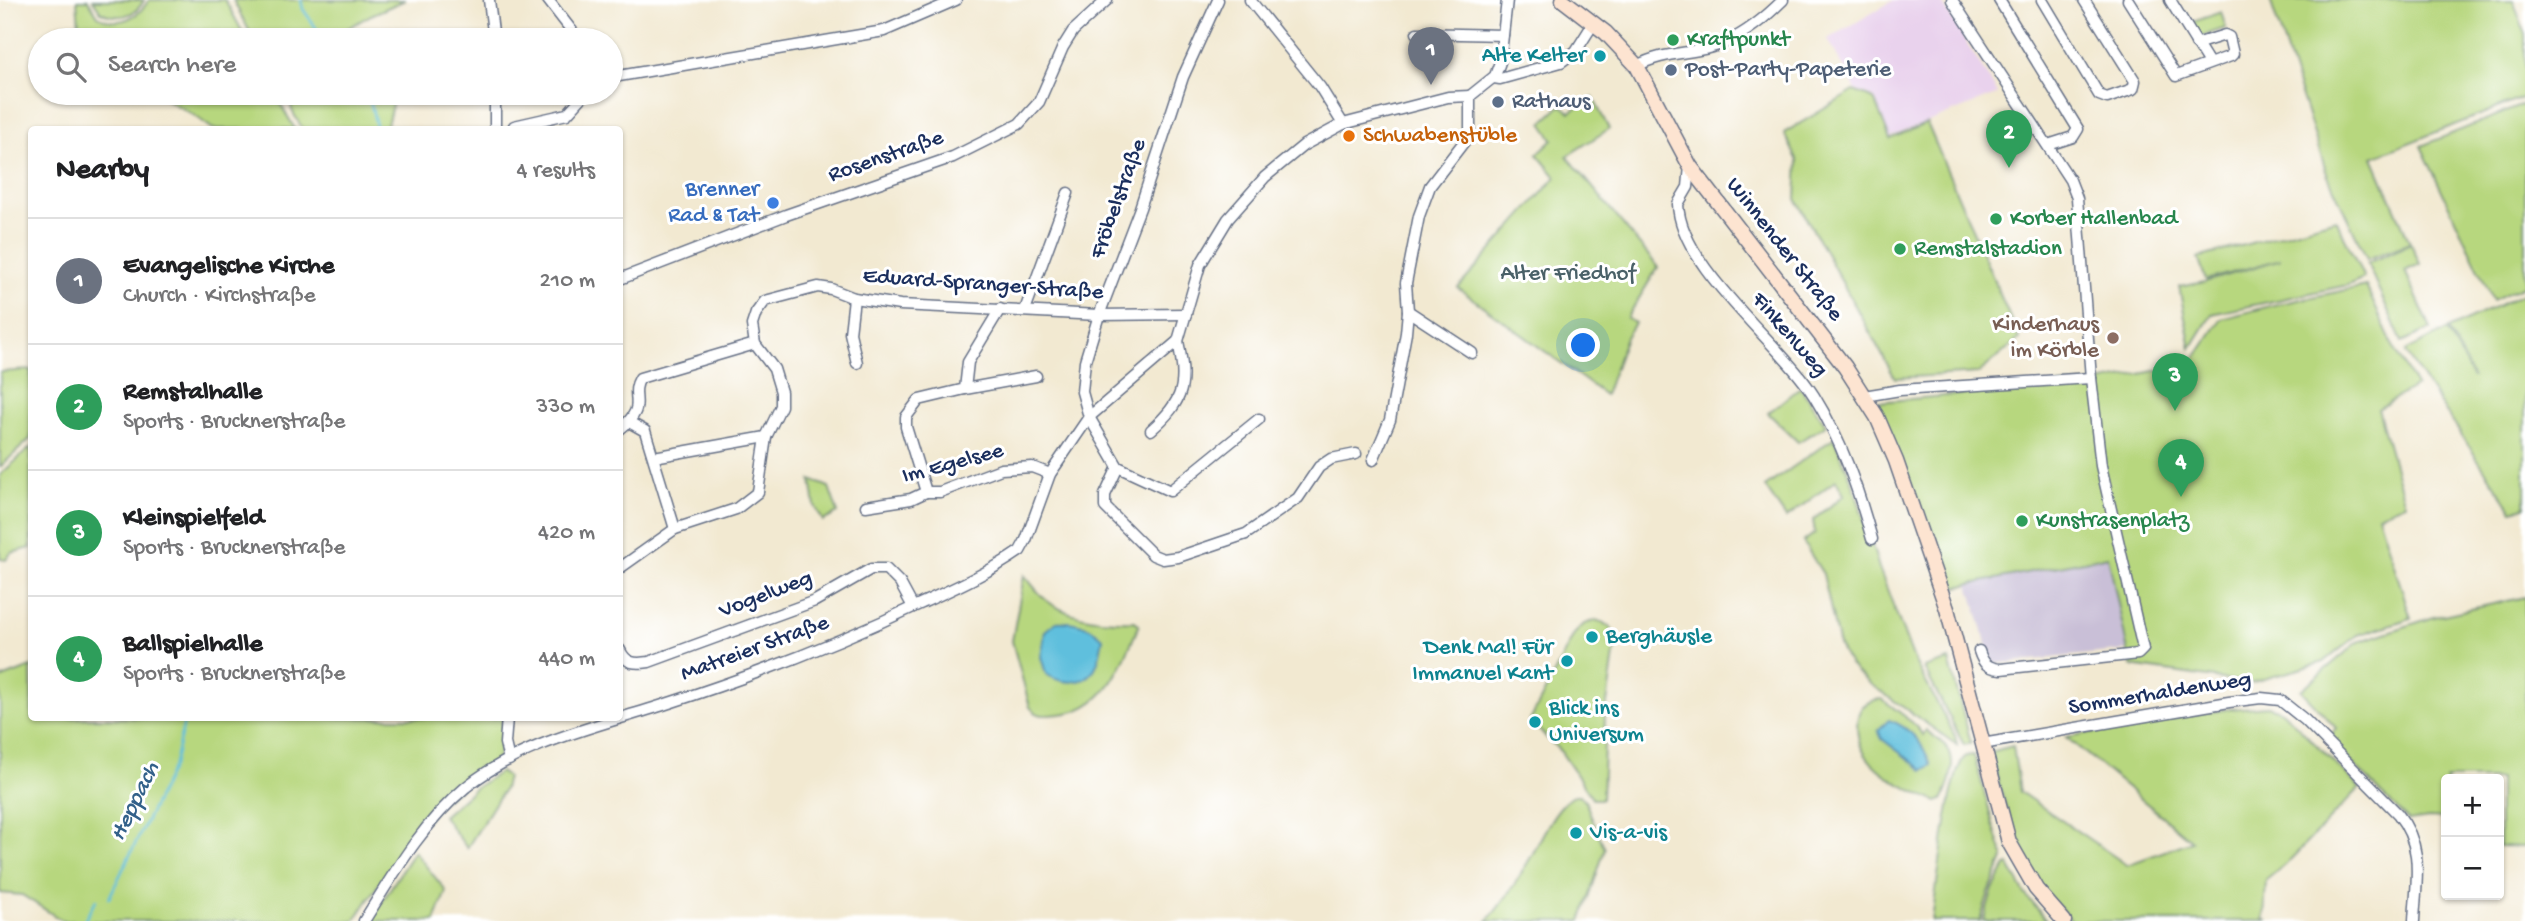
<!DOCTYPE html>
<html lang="en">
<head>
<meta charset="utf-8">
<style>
  body { margin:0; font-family:"Gochi Hand",sans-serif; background:#f2f2f2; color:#202124 }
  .controls { position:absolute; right:21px; bottom:21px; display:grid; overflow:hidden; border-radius:7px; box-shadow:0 2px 5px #0004 }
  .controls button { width:63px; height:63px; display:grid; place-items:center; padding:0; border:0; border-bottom:2px solid #e0e0e0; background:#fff; color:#202124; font:35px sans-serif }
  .you { position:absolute; left:1584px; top:346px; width:24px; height:24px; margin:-18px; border:5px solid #fff; border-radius:50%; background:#1a73e8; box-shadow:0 0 0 10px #1a73e833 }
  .badge { display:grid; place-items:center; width:46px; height:46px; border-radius:50%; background:#d93025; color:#fff; font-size:23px; font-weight:700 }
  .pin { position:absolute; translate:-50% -58px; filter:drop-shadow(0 2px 4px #0008) }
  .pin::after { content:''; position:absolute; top:37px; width:24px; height:21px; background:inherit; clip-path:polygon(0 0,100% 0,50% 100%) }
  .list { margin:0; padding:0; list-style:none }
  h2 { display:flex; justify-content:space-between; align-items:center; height:91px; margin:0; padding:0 28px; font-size:30px }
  h2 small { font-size:23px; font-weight:400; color:#757577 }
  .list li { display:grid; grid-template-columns:46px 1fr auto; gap:21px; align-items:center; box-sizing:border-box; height:126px; padding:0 28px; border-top:2px solid #e0e0e0 }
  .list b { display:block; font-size:26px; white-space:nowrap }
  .list p { margin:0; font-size:23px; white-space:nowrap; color:#757577 }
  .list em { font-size:23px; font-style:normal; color:#757577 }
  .icon { flex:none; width:38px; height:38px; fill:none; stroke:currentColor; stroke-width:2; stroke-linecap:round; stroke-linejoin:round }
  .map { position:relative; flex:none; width:2525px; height:921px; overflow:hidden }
  .search { position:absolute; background:#fff; box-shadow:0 2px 5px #0004; left:28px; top:28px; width:595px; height:77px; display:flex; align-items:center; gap:18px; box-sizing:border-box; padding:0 24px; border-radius:38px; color:#757577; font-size:26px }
  .panel { position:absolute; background:#fff; box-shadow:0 2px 5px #0004; left:28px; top:126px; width:595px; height:595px; border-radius:7px }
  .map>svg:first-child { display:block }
  .built { fill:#e9d2ed }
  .industrial { fill:#c9bfd7 }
  .green { fill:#b7d77e; stroke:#69836e; stroke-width:2 }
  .water { fill:#5fbfdd; stroke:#3d779e; stroke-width:2 }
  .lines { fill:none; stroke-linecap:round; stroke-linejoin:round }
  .stream { stroke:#5fbfdd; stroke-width:2.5 }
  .street-casing { stroke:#667086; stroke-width:13 }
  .secondary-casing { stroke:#667086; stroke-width:17 }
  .street { stroke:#fff; stroke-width:10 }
  .secondary { stroke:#fde4d1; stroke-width:14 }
  .leisure-dot { fill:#2e9e5b; stroke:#fff; stroke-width:2.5 }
  .culture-dot { fill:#0f9aa8; stroke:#fff; stroke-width:2.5 }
  .service-dot { fill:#5c6f8a; stroke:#fff; stroke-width:2.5 }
  .food-dot { fill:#e8710a; stroke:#fff; stroke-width:2.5 }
  .shop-dot { fill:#3f7fe0; stroke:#fff; stroke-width:2.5 }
  .education-dot { fill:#8d6e63; stroke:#fff; stroke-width:2.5 }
  .labels { text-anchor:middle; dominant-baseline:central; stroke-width:6; stroke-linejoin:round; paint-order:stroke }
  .leisure-label { font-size:23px; fill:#27864d; stroke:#fff; text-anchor:start }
  .culture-label { font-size:23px; fill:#0d838f; stroke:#fff; text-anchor:start }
  .service-label { font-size:23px; fill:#4e5e75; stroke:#fff; text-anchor:start }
  .food-label { font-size:23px; fill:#c56008; stroke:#fff; text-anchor:start }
  .street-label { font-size:23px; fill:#1b2f5e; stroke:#fff }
  .shop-label { font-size:23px; fill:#366cbe; stroke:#fff; text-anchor:end }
  .park-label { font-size:23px; fill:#4a6168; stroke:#fff }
  .education-label { font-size:23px; fill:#785e54; stroke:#fff; text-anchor:end }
  .water-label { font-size:24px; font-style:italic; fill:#33618a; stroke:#fff }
</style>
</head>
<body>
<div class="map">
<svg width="2525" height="921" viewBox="0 0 2525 921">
  <rect width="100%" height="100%" fill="#fff"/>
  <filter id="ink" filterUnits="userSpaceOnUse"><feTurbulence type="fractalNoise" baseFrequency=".0143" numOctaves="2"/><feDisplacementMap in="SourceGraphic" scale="14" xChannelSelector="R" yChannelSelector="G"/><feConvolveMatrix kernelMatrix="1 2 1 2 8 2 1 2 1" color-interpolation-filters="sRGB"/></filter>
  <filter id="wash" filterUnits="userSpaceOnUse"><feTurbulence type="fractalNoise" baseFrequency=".00686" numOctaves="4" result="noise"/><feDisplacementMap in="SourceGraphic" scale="28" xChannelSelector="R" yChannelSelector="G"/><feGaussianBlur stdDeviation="1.57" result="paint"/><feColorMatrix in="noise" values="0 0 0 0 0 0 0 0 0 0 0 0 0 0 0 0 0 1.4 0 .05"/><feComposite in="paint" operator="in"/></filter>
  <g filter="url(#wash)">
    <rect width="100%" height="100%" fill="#f2e9d1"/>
    <polygon class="built" points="1894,0 1940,0 1998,94 1890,137 1875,98 1856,90 1828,39"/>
    <polygon class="industrial" points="2109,555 2128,650 1993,664 1969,585"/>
    <g class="green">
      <path d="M 77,0 L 88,0 L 98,16 C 118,28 138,18 149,0 L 225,0 L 247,40 L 80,40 Z"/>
      <path d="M 93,0 L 144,0 C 136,17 117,20 101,12 Z"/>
      <polygon points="233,0 405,0 371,15 327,40 254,40"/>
      <polygon points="2270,0 2513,0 2525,34 2525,97 2373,157 2410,243 2367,259 2327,174"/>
      <polygon points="2221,12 2226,28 2199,37 2190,23"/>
      <polygon points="1854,91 1874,99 1890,139 1927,123 2019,339 1979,373 1895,378 1796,199 1798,161 1784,133"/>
      <polygon points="155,93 274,93 295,129 213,129 192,114"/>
      <path d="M 294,93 L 379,93 L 393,101 L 386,129 L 303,129 C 295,116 286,107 294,93 Z"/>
      <polygon points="1593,98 1609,129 1567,156 1658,267 1627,318 1635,323 1626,337 1605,395 1458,288 1556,177 1537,154 1553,139 1542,123 1561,105 1570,112"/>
      <polygon points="2525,104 2525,285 2493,300 2421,146"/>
      <polygon points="2336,219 2364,278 2348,285 2212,314 2191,348 2179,287 2205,282 2281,259 2206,280 2198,258"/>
      <polygon points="2411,244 2420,264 2405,271 2431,329 2402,342 2367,263"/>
      <polygon points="2366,286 2393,346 2416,386 2378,409 2405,504 2378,515 2411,618 2358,635 2324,662 2250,683 2131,666 2108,556 1947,589 1878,402 2099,382 2191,364 2221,319 2274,305"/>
      <polygon points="2525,293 2525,507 2512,510 2406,353 2407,350 2447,330 2473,378 2448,329"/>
      <polygon points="31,370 31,438 0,467 0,372"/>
      <polygon points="1800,387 1826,425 1798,442 1768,413"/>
      <polygon points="1834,438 1853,484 1879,568 1914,660 1955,736 1957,745 1870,684 1856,672 1843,654 1838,642 1823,574 1803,542 1815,533 1813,520 1844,495 1836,480 1786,518 1765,487"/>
      <polygon points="31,447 31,548 11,553 6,560 0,559 0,475"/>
      <polygon points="811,480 829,487 838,513 823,521 815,506"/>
      <path d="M 1024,575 C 1031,583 1038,593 1046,600 C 1070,619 1105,622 1135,621 L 1139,625 C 1122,664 1108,709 1060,714 C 1047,715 1038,718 1030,707 L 1012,641 Z"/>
      <polygon points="2525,597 2525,847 2499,846 2499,779 2446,779 2446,819 2429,818 2409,821 2328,739 2336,728 2301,690 2358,642 2434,617"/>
      <polygon points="1596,620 1610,627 1616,641 1605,717 1602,799 1593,799 1561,752 1530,721 1574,634 1584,624"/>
      <polygon points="1949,660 1971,743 1964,745 1924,668"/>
      <polygon points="31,667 32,718 502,718 502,741 497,761 442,802 407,842 354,921 63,921 22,895 0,893 0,679"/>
      <path d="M 1882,699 L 1911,721 L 1923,735 L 1926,730 C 1933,736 1943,742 1948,749 C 1957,762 1949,787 1942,800 L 1937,802 C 1901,785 1850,766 1858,717 C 1860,704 1870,700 1882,699 Z"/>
      <polygon points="2268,706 2282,711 2360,788 2287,863 2266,880 2264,919 2268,921 2072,921 2047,895 2020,854 1990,755 1993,751 2013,746 2020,792 2127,865 2192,841 2066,737 2228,709"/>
      <path d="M 1974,755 L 1993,824 L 2004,857 L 1989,892 L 1980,921 L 1932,921 C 1936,893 1949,775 1964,758 C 1967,755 1970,755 1974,755 Z"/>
      <polygon points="500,772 507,777 504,789 467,848 443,816 475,788"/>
      <path d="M 1575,795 L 1580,795 L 1585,801 L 1605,849 L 1581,921 L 1487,921 C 1503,903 1516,883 1528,862 C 1541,841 1553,806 1575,795 Z"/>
      <polygon points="414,851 446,891 435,921 370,921"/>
      <polygon points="2009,865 2025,894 2047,921 1983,921 1993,889 2006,866"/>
    </g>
    <g class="water">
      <path d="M 1056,622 C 1075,621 1090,625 1103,638 C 1101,647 1100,658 1096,666 C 1087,687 1061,684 1046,674 L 1041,657 L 1045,631 Z"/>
      <path d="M 1889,720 C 1912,728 1923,744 1931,765 L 1923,770 L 1882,739 L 1878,730 Z"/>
    </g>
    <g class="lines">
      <g class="stream">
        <polyline points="301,0 303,9 323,38"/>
        <polyline points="356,93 371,104 377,130"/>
        <polyline points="109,898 174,764 185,718"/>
        <polyline points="84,921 96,900"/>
      </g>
    </g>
  </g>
  <g filter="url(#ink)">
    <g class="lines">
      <g class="street-casing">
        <g id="street">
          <polyline points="489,0 494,40"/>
          <polyline points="548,0 579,40"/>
          <polyline points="1218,0 1183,77 1140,208 1099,315 1085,361 1082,392 1089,417 1118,467 1170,491 1259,419"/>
          <polyline points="1250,0 1320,87 1343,124"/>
          <path d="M 1952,0 L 2070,180 L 2077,198 L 2091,378 L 2101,466 L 2143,649 L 2138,654 L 2001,669 C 1988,668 1983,664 1979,651"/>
          <polyline points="1999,0 2078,129 2073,137 2048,145"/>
          <polyline points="2042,0 2099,95 2107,98 2133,89 2135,81 2084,0"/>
          <polyline points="2128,0 2176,76 2231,56 2233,54 2229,37 2225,35 2196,44"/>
          <polyline points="2170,0 2209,63"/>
          <polyline points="1417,33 1503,35"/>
          <path d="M 1637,66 C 1665,50 1698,55 1726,42 C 1748,32 1766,17 1783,0"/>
          <polyline points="611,74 619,76 884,31 956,0"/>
          <polyline points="1494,78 1500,79 1561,62 1576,51 1593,24"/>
          <polyline points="495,93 495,130"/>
          <polyline points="1470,96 1495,76 1500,62 1507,0"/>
          <polyline points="512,130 514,126 567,114 586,93"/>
          <path d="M 1690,166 L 1688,187 L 1678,204 C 1680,267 1780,342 1814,396 C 1842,441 1858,489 1872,539"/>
          <polyline points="620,279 786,215 953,157 1019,124 1039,102 1063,47 1073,31 1107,0"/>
          <polyline points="854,298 850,333 857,363"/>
          <polyline points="1025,310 1068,193"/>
          <polyline points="1408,311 1472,353"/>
          <polyline points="965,389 1036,376"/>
          <polyline points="1864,396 1900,390 2091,378"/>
          <polyline points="629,422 645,431 675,529"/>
          <path d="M 620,429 C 650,405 628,398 640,378 L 755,344"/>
          <path d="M 1151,430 C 1185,400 1187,385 1178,341"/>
          <polyline points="654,457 766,437"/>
          <polyline points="1373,460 1390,420 1406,333 1408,311 1406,283 1419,216 1430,186 1470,134 1470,96"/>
          <polyline points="1118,467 1105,495 1105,507 1153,555 1163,559 1178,557 1246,534 1298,498 1319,467 1331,459 1356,454"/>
          <polyline points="926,492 906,427 906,417 919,400 965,389 968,362 1000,309"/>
          <polyline points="866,506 911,499 926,492 940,492 1001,469 1032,467 1050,474"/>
          <polyline points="620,568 675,529 736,509 758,492 766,437 781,406 781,392 774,369 755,344 752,325 756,313 765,301 818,287 831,289 854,298 900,305 1099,315 1186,314"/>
          <path d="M 620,650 C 626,664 635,664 649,662 L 815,601 L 871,569 L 886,569 L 900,583 L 913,607"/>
          <polyline points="507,718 505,743 509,760"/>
          <path d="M 1982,744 L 2229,702 L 2261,698 L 2280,700 L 2305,720 L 2398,814 C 2425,848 2416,880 2414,921"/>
          <path d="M 364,921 C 394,873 422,824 466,787 C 522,742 599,726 666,704 C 753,676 839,643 922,603 C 955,588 990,572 1020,551 L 1026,540 L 1050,474 L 1089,417 L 1178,341 L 1200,265 L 1228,219 L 1265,177 L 1304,145 L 1343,124 L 1448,97 L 1470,96"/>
        </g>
      </g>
      <g class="secondary-casing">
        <polyline id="secondary" points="1563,0 1606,33 1637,66 1690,166 1845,367 1877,417 1896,461 1947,609 2009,842 2036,889 2064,921"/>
      </g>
      <use href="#street" class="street"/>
      <use href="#secondary" class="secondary"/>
    </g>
  </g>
  <g class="leisure-dot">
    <circle cx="1673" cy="40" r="7"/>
    <circle cx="1996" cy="219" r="7"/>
    <circle cx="1900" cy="249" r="7"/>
    <circle cx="2022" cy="521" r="7"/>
  </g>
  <g class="culture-dot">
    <circle cx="1600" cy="56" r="7"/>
    <circle cx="1592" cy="637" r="7"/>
    <circle cx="1567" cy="661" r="7"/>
    <circle cx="1535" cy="722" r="7"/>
    <circle cx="1576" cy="833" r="7"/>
  </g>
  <g class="service-dot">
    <circle cx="1671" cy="70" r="7"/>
    <circle cx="1498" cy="102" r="7"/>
  </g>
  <circle class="food-dot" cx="1349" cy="136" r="7"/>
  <circle class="shop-dot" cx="773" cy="203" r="7"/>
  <circle class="education-dot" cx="2113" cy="338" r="7"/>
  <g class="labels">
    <g class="leisure-label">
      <text x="1687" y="40">Kraftpunkt</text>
      <text x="2010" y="219">Korber Hallenbad</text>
      <text x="1914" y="249">Remstalstadion</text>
      <text x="2036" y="521">Kunstrasenplatz</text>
    </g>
    <g class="culture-label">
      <text x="1586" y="56" text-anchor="end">Alte Kelter</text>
      <text x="1606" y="637">Berghäusle</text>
      <text x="1553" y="648" text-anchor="end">Denk Mal! Für<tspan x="1553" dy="26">Immanuel Kant</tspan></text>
      <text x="1549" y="709">Blick ins<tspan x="1549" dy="26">Universum</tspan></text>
      <text x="1590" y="833">Vis-a-vis</text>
    </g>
    <g class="service-label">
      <text x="1685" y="70">Post-Party-Papeterie</text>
      <text x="1512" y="102">Rathaus</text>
    </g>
    <g class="food-label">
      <text x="1363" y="136">Schwabenstüble</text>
    </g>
    <g class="street-label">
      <text transform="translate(886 157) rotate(-19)">Rosenstraße</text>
      <text transform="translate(1119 199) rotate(-70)">Fröbelstraße</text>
      <text transform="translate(1784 250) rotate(52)">Winnender Straße</text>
      <text transform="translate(983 285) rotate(4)">Eduard-Spranger-Straße</text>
      <text transform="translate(1789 335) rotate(49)">Finkenweg</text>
      <text transform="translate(953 464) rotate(-15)">Im Egelsee</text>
      <text transform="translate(766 595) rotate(-21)">Vogelweg</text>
      <text transform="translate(755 649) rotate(-20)">Matreier Straße</text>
      <text transform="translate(2160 694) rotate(-9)">Sommerhaldenweg</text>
    </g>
    <g class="shop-label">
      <text x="759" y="190">Brenner<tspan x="759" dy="26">Rad &amp; Tat</tspan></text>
    </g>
    <g class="park-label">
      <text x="1568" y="274">Alter Friedhof</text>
    </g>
    <g class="education-label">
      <text x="2099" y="325">Kinderhaus<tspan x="2099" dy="26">im Körble</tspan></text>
    </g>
    <g class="water-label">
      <text transform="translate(136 802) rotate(-64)">Heppach</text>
    </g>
  </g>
</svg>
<div class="controls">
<button>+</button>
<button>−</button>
</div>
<div class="you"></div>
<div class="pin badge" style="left:1431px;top:85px;background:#6b7280">1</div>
<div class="pin badge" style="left:2009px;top:168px;background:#2e9e5b">2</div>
<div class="pin badge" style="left:2175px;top:411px;background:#2e9e5b">3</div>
<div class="pin badge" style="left:2181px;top:497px;background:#2e9e5b">4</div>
<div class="search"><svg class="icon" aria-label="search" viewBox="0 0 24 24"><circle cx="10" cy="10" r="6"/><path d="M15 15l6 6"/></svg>Search here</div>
<section class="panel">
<h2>Nearby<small>4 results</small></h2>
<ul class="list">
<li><span class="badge" style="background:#6b7280">1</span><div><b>Evangelische Kirche</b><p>Church · Kirchstraße</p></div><em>210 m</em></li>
<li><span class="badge" style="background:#2e9e5b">2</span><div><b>Remstalhalle</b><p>Sports · Brucknerstraße</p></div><em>330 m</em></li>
<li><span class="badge" style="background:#2e9e5b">3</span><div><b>Kleinspielfeld</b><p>Sports · Brucknerstraße</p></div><em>420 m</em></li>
<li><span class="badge" style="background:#2e9e5b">4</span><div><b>Ballspielhalle</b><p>Sports · Brucknerstraße</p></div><em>440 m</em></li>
</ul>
</section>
</div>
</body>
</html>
